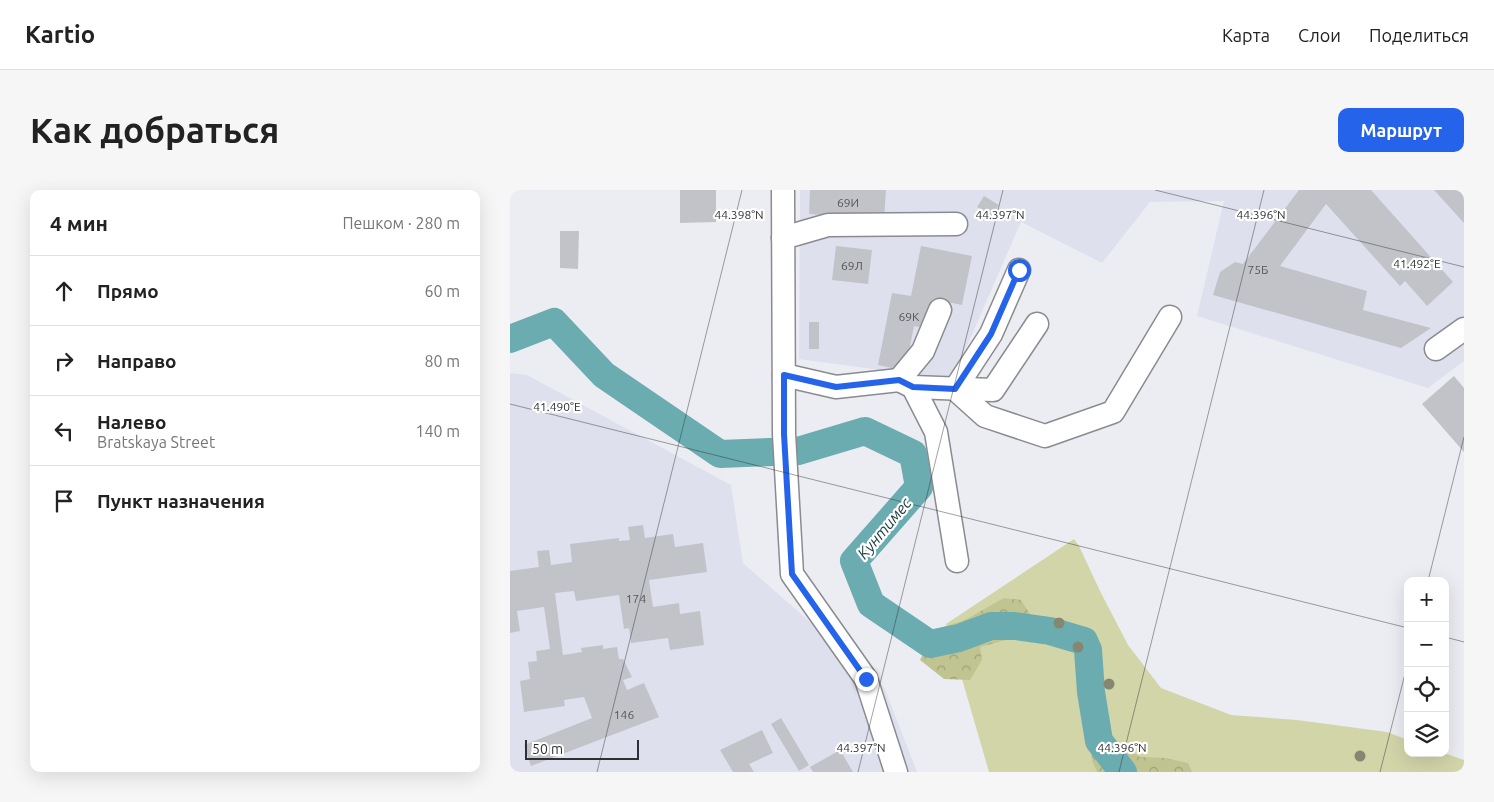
<!DOCTYPE html>
<html lang="ru">
<head>
<meta charset="utf-8">
<style>
  body { margin:0; font-family:Ubuntu,sans-serif; background:#f6f6f6; color:#222 }
  .controls { position:absolute; right:15px; bottom:15px; display:grid; overflow:hidden; border-radius:10px; box-shadow:0 5px 20px #0002 }
  .controls button { width:45px; height:45px; display:grid; place-items:center; padding:0; border:0; border-bottom:1px solid #e0e0e0; background:#fff; color:#222; font:25px sans-serif }
  .scale { position:absolute; left:15px; bottom:12px; width:114px; box-sizing:border-box; padding-left:5px; border:2px solid #2f3032; border-top:0; font-size:14px; line-height:18px; white-space:nowrap; color:#2f3032; -webkit-text-stroke:4px #fff; paint-order:stroke }
  .stop { position:absolute; width:15px; height:15px; margin:-11px; border:4px solid #2563eb; border-radius:50%; background:#fff }
  .stop.end { background:#2563eb; border-color:#fff; box-shadow:0 1px 5px #0008 }
  .list { margin:0; padding:0; list-style:none }
  h2 { display:flex; justify-content:space-between; align-items:center; height:65px; margin:0; padding:0 20px; font-size:21px }
  h2 small { font-size:16px; font-weight:400; color:#767676 }
  .list li { display:grid; grid-template-columns:32px 1fr auto; gap:15px; align-items:center; box-sizing:border-box; height:70px; padding:0 20px; border-top:1px solid #e0e0e0 }
  .list b { display:block; font-size:19px; white-space:nowrap }
  .list p { margin:0; font-size:16px; white-space:nowrap; color:#767676 }
  .list em { font-size:16px; font-style:normal; color:#767676 }
  .icon { flex:none; width:28px; height:28px; fill:none; stroke:currentColor; stroke-width:2; stroke-linecap:round; stroke-linejoin:round }
  .map { position:relative; flex:none; width:954px; height:582px; overflow:hidden; border-radius:10px }
  header { display:flex; align-items:center; gap:30px; box-sizing:border-box; height:70px; padding:0 25px; background:#fff; border-bottom:1px solid #e0e0e0 }
  header strong { font-size:24px }
  nav { display:flex; gap:28px; margin-inline-start:auto; font-size:18px }
  .intro { display:flex; align-items:center; justify-content:space-between; box-sizing:border-box; height:120px; padding:0 30px }
  h1 { margin:0; font-size:35px }
  .button { padding:12px 22px; border-radius:10px; background:#2563eb; color:#fff; font-size:18px; font-weight:700 }
  main { display:flex; gap:30px; padding:0 30px }
  aside { flex:1; background:#fff; border-radius:10px; box-shadow:0 5px 20px #0002 }
  .map>svg:first-child { display:block }
  .built { fill:#dee0ed }
  .green { fill:#d2d5a8 }
  .forest { fill:url(#forest-crowns) }
  .lines { fill:none; stroke-linecap:round; stroke-linejoin:round }
  .river { stroke:#6aacb0; stroke-width:28 }
  .building { fill:#c2c3c9 }
  .minor-casing { stroke:#8a8b90; stroke-width:25 }
  .minor { stroke:#fff; stroke-width:22 }
  .tree { fill:#868773 }
  .route { stroke:#2563eb; stroke-width:6 }
  .ticks { fill:none; stroke:#2f3032; stroke-width:1; stroke-opacity:0.45 }
  .labels { text-anchor:middle; dominant-baseline:central; stroke-width:4.5; stroke-linejoin:round; paint-order:stroke }
  .number-label { font-size:12px; fill:#545558 }
  .water-label { font-size:16px; font-style:italic; fill:#1b3d3f; stroke:#fff }
  .ticks-label { font-size:12px; text-anchor:middle; fill:#2f3032; stroke:#fff; stroke-width:4.5; stroke-linejoin:round; paint-order:stroke }
</style>
</head>
<body>
<header>
<strong>Kartio</strong>
<nav><a>Карта</a><a>Слои</a><a>Поделиться</a></nav>
</header>
<div class="intro"><h1>Как добраться</h1><a class="button">Маршрут</a></div>
<main>
<aside>
<h2>4 мин<small>Пешком · 280 m</small></h2>
<ul class="list">
<li><svg class="icon" aria-label="ahead" viewBox="0 0 24 24"><path d="M12 20V5M6 11l6-6 6 6"/></svg><div><b>Прямо</b></div><em>60 m</em></li>
<li><svg class="icon" aria-label="right" viewBox="0 0 24 24"><path d="M7 20v-9h11M14 6l5 5-5 5"/></svg><div><b>Направо</b></div><em>80 m</em></li>
<li><svg class="icon" aria-label="left" viewBox="0 0 24 24"><path d="M17 20v-9H6M10 6l-5 5 5 5"/></svg><div><b>Налево</b><p>Bratskaya Street</p></div><em>140 m</em></li>
<li><svg class="icon" aria-label="arrive" viewBox="0 0 24 24"><path d="M6 21V4h12l-3 4 3 4H6"/></svg><div><b>Пункт назначения</b></div></li>
</ul>
</aside>
<div class="map">
<svg width="954" height="582" viewBox="0 0 954 582">
  <defs>
    <pattern id="forest-crowns" width="20" height="18" patternUnits="userSpaceOnUse" patternTransform="scale(1.25)"><rect width="20" height="18" fill="#c0c491"/><path d="M2 6a3 3 0 1 1 6 0M12 15a3 3 0 1 1 6 0" fill="none" stroke="#9ca077"/></pattern>
  </defs>
  <rect width="100%" height="100%" fill="#ecedf3"/>
  <g class="built">
    <polygon points="290,0 954,0 954,171 918,198 687,126 714,11 640,12 592,73 511,32 444,186 407,185 289,169"/>
    <polygon points="0,183 17,185 221,295 233,373 374,497 407,582 0,582"/>
  </g>
  <polygon class="green" points="564,349 569,356 590,401 618,455 651,498 721,525 787,530 877,542 898,550 898,563 934,563 954,570 954,582 479,582 436,434"/>
  <g class="forest">
    <polygon points="494,408 511,410 523,429 511,446 470,457 472,470 460,490 434,489 410,470 426,439 453,431"/>
    <polygon points="595,535 600,548 630,567 655,568 678,573 682,582 587,582 582,571 580,545"/>
  </g>
  <g class="lines">
    <polyline class="river" points="0,149 44,132 94,185 210,264 288,261 355,241 403,264 409,297 344,371 361,414 420,454 449,448 481,436 505,436 540,441 574,451 578,460 581,502 589,551 613,582"/>
  </g>
  <g class="building">
    <polygon points="170,0 206,0 206,32 170,33"/>
    <polygon points="300,0 376,0 374,30 299,24"/>
    <polygon points="789,0 861,0 943,92 917,116 895,91 890,96 816,14 770,76 857,101 853,120 921,138 891,158 703,105 710,82 725,72 733,74"/>
    <polygon points="924,0 954,0 954,33"/>
    <polygon points="474,6 489,15 482,26 467,17"/>
    <polygon points="50,41 69,41 68,79 50,78"/>
    <polygon points="326,56 362,60 358,94 322,90"/>
    <polygon points="411,56 462,66 452,115 423,109 417,139 404,136 395,181 368,175 382,103 401,106"/>
    <rect x="299" y="132" width="10" height="27"/>
    <polygon points="944,186 954,198 954,262 912,214"/>
    <polygon points="133,335 135,348 163,344 165,357 193,353 197,382 139,390 143,417 169,413 170,424 190,421 194,455 160,460 158,448 121,453 119,438 114,439 109,405 66,411 64,401 45,403 53,465 72,462 71,458 93,455 93,459 107,457 109,469 113,469 122,487 113,490 117,500 134,493 149,527 21,576 14,555 82,528 74,507 54,510 55,516 14,522 10,491 20,489 18,472 27,471 26,461 40,459 34,417 7,421 10,441 0,443 0,381 29,377 27,361 39,360 41,375 62,372 60,354 109,348 109,351 120,350 118,337"/>
    <polygon points="271,528 299,575 289,581 261,534"/>
    <polygon points="252,540 263,563 239,574 244,582 223,582 210,560"/>
    <polygon points="330,560 343,582 303,582 300,577"/>
  </g>
  <g class="lines">
    <g class="minor-casing">
      <g id="minor">
        <polyline points="273,0 274,244 282,384 356,489 386,582"/>
        <polyline points="273,48 318,35 446,34"/>
        <polyline points="509,80 481,144 445,199 475,226 535,246 603,222 660,127"/>
        <polyline points="926,159 954,139"/>
        <polyline points="274,185 326,197 389,190 403,197 426,242 447,371"/>
        <polyline points="389,190 413,161 430,120"/>
        <polyline points="403,197 483,200 527,134"/>
      </g>
    </g>
    <use href="#minor" class="minor"/>
  </g>
  <g class="tree">
    <circle cx="549" cy="433" r="5.5"/>
    <circle cx="568" cy="457" r="5.5"/>
    <circle cx="599" cy="494" r="5.5"/>
    <circle cx="850" cy="566" r="5.5"/>
  </g>
  <g class="lines">
    <polyline class="route" points="356,489 282,384 274,244 274,185 326,197 389,190 403,197 445,199 481,144 509,80"/>
  </g>
  <path class="ticks" d="M 645,0 L 954,77M 0,214 L 898,438M 918,391 L 954,247M 935,447 L 954,452M 87,582 L 232,0M 348,582 L 493,0M 609,582 L 754,0M 870,582 L 898,472"/>
  <g class="labels">
    <g class="number-label">
      <text x="338" y="12">69И</text>
      <text x="342" y="75">69Л</text>
      <text x="748" y="79">75Б</text>
      <text x="399" y="126">69К</text>
      <text x="126" y="408">174</text>
      <text x="114" y="524">146</text>
    </g>
    <g class="water-label">
      <text transform="translate(374 338) rotate(-50)">Кунтимес</text>
    </g>
  </g>
  <g class="ticks-label">
    <text x="229" y="29">44.398°N</text>
    <text x="490" y="29">44.397°N</text>
    <text x="751" y="29">44.396°N</text>
    <text x="907" y="78">41.492°E</text>
    <text x="47" y="221">41.490°E</text>
    <text x="351" y="562">44.397°N</text>
    <text x="612" y="562">44.396°N</text>
  </g>
</svg>
<div class="controls">
<button>+</button>
<button>−</button>
<button><svg class="icon" aria-label="locate" viewBox="0 0 24 24"><circle cx="12" cy="12" r="6"/><path d="M12 2v4M12 18v4M2 12h4M18 12h4"/></svg></button>
<button><svg class="icon" aria-label="layers" viewBox="0 0 24 24"><path d="M12 4l9 5-9 5-9-5zM3 14l9 5 9-5"/></svg></button>
</div>
<div class="scale">50 m</div>
<div class="stop" style="left:509px;top:80px"></div>
<div class="stop end" style="left:356px;top:489px"></div>
</div>
</main>
</body>
</html>
